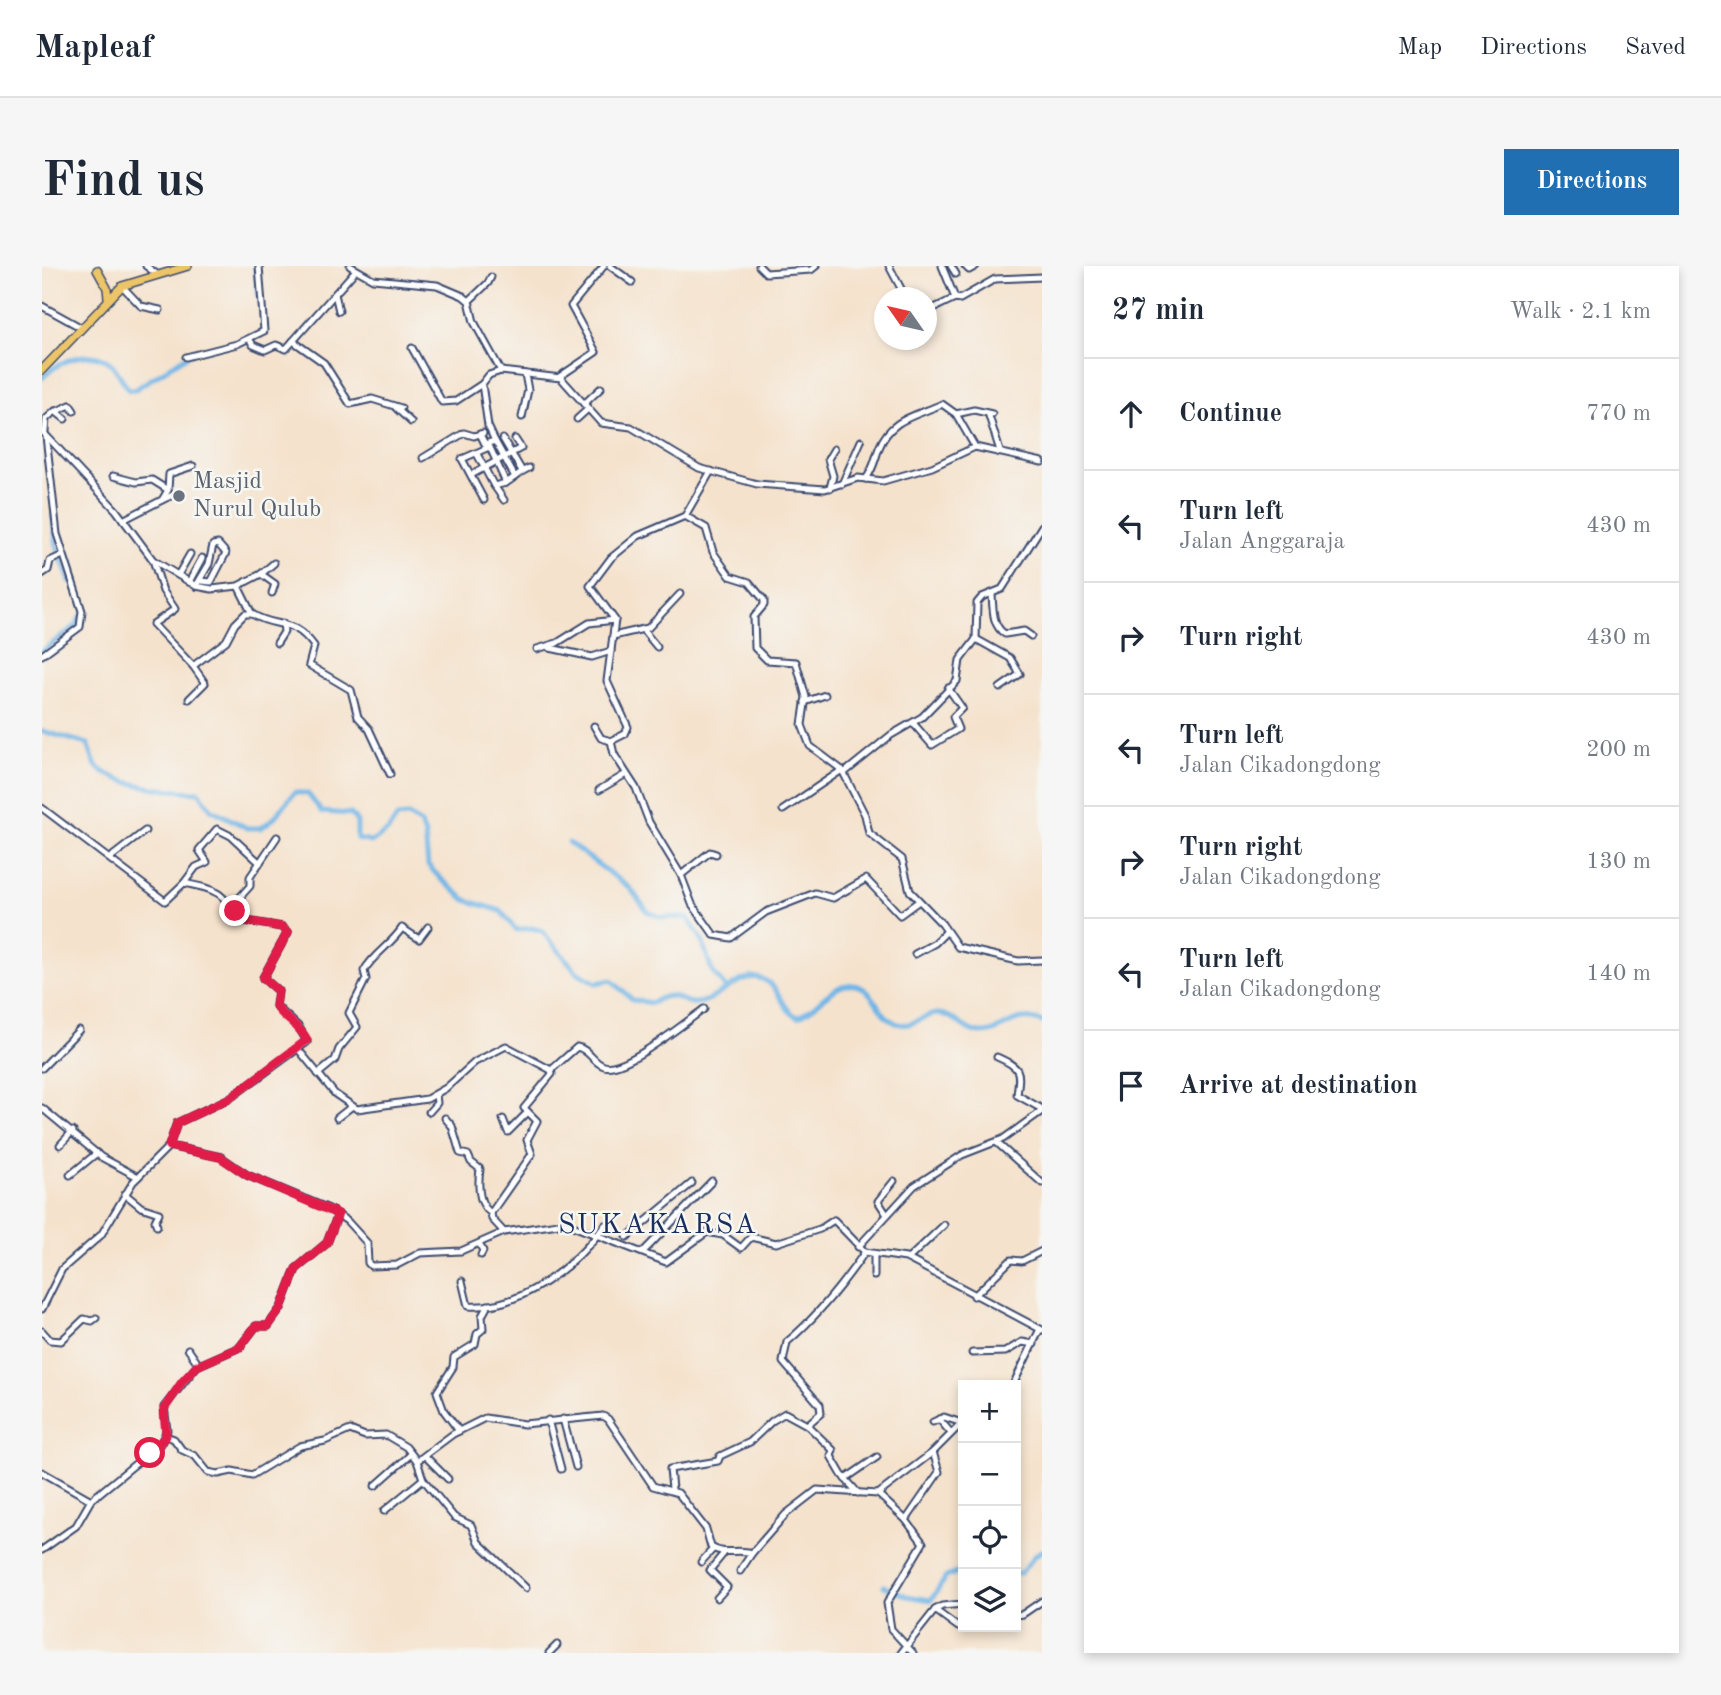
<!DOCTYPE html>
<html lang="en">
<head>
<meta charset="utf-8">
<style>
  body { margin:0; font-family:"Old Standard TT",serif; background:#f6f6f7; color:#1f2937 }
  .controls { position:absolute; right:21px; bottom:21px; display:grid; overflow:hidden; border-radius:0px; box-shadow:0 4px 10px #0003 }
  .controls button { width:63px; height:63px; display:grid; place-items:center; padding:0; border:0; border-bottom:2px solid #e0e1e3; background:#fff; color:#1f2937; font:35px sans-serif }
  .compass { position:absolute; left:832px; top:21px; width:63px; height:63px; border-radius:50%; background:#fff; box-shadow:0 4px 10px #0003; rotate:304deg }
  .stop { position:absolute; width:21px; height:21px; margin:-16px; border:5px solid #e11d48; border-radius:50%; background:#fff }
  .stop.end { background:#e11d48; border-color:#fff; box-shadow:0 2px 7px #0008 }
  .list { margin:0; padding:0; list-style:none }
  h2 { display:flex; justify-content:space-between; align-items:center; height:91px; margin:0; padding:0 28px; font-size:30px }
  h2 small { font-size:23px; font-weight:400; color:#747a83 }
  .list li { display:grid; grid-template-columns:46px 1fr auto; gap:21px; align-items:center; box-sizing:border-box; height:112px; padding:0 28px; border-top:2px solid #e0e1e3 }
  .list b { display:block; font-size:26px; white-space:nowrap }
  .list p { margin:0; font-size:23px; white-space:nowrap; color:#747a83 }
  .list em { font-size:23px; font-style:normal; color:#747a83 }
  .icon { flex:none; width:38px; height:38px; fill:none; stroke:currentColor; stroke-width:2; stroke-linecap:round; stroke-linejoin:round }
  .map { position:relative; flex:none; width:1000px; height:1387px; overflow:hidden; border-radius:0px }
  header { display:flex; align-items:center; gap:42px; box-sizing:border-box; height:98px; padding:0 35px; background:#fff; border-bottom:2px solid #e0e1e3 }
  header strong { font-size:33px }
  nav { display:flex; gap:38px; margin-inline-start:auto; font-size:24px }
  .intro { display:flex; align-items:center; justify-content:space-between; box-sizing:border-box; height:168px; padding:0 42px }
  h1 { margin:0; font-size:49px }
  .button { padding:18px 32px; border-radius:0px; background:#1f6fb2; color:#fff; font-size:24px; font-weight:700 }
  main { display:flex; gap:42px; padding:0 42px }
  aside { flex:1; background:#fff; border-radius:0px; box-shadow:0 4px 10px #0003 }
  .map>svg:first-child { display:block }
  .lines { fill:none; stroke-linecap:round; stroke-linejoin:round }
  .river { stroke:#6fb5e6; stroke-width:5 }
  .minor-casing { stroke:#3c4a6e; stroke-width:9 }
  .major-casing { stroke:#3c4a6e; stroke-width:10 }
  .minor { stroke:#fff; stroke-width:5 }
  .major { stroke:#edc569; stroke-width:7 }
  .route { stroke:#e11d48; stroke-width:9 }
  .worship-dot { fill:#6b7280; stroke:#f6f6f2; stroke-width:2.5 }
  .labels { text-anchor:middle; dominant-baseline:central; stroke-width:5; stroke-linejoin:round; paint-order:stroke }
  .worship-label { font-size:24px; fill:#5b616d; stroke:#f6f6f2; text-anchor:start }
  .quarter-label { font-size:28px; letter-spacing:2px; fill:#1b2f5e; stroke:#f6f6f2 }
</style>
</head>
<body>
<header>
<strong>Mapleaf</strong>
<nav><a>Map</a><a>Directions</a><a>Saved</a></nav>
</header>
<div class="intro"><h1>Find us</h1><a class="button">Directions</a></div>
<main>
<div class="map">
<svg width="1000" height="1387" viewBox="0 0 1000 1387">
  <rect width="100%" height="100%" fill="#f6f6f2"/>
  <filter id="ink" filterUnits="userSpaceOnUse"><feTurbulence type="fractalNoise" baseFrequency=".0143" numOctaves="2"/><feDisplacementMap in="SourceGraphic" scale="14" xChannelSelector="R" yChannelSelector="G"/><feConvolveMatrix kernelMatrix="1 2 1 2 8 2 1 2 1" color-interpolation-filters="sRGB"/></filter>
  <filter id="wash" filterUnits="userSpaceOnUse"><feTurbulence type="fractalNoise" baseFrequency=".00686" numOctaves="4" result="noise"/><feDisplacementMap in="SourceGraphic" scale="28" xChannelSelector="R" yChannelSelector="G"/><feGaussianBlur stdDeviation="1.57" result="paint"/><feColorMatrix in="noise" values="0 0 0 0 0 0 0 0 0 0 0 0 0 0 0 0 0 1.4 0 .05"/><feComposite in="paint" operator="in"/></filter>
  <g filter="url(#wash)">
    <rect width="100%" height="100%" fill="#f5e2cc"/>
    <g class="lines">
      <g class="river">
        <polyline points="213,0 217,31"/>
        <path d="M 0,112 C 16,96 44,81 67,96 C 75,102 80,115 87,124 L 92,124 L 148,88"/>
        <polyline points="11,250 14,279 28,315"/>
        <polyline points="0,385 34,360 38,351"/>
        <path d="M 0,465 L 46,478 C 49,485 51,498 56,502 C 78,520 129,525 157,526 L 169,543 L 205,562 L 219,562 L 231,553 L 253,526 L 266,528 L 280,546 L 309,548 L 315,556 L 315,573 L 329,576 L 346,565 L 355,551 L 366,550 L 379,558 L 383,569 L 386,599 L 398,612 L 424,634 L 459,645 L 474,664 L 490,662 L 500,665 L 535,706 L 554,717 L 569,714 L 591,734 L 610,737 C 637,719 636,742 660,736 C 679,732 699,705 720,713 C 739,720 738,743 756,751 C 774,744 786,722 805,719 C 833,716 833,748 854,757 C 870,763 880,749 895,748 C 912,747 923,767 939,767 C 961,768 972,744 1000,756"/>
        <polyline points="527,577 588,622 606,646 619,651 646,652 660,674 670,705 684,722"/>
        <polyline points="974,1308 979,1307 993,1289 1000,1285"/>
        <polyline points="842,1320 865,1330 889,1334 904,1311 921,1304"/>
      </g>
    </g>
  </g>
  <g filter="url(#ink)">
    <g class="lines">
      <g class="minor-casing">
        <g id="minor">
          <polyline points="104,0 116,9"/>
          <polyline points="308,0 331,13 395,19 421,30 427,35 432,56 459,105 519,112 559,157 589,161 657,202 715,218 783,223 816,212 841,215 890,201 933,181 1000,196"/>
          <polyline points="568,0 590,16"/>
          <polyline points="717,0 724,7 769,4 774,0"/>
          <polyline points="847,0 864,32"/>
          <polyline points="900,0 913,32"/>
          <polyline points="909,0 914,8"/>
          <polyline points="923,0 927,4 934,0"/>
          <polyline points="80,20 99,40 118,44"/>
          <polyline points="293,28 297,45"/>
          <polyline points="427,35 446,17 449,11"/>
          <polyline points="0,40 38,61"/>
          <polyline points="884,46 913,32 918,33 953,13 1000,11"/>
          <polyline points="208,74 211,79 223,84 234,79 244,83 314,4"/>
          <polyline points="251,75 282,97 308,138 330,133 359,142"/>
          <polyline points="370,82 400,136 414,135 440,118"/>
          <polyline points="144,91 195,78 222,65 217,0"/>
          <polyline points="517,111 554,86 529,40 562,0"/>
          <polyline points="542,138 559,122"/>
          <polyline points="354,142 369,156"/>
          <polyline points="15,145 28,139 32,145"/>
          <polyline points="914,148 932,144 950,148"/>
          <polyline points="947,150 958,185"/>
          <polyline points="480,151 486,124 483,108"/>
          <polyline points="535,153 546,143"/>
          <polyline points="0,165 74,244 111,294 154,320 170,323 196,320 219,308 232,297"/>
          <polyline points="3,166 4,153 13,145 23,153"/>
          <polyline points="438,168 445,182 420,193 442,234"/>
          <polyline points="461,173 480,205"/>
          <polyline points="453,175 446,160 440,118 447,109 459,105"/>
          <polyline points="435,188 452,220 464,217"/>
          <polyline points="381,192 422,167 432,170 441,167"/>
          <polyline points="669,205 643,250 596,270 569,292 548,320 573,354 565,415 586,461 583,468 569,475 572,488 594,522 607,556 639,609 650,638 672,669 689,672 724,646 773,627 791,632 824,613 858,649 877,635"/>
          <polyline points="429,209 479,182 473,173"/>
          <polyline points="71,210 94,216 110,214 126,224"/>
          <path d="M 473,211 L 453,175 L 446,177 L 464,217 C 472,212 478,206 487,202"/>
          <path d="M 824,213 C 832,202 833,193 837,182 C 849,152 874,150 900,138 L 914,148 L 933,181"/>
          <polyline points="800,218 819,175"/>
          <polyline points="453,221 462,234"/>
          <polyline points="788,222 791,210 786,193 792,183"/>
          <polyline points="120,234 133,228"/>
          <polyline points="643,250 664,262 671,286 688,310 707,316 722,334 722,339 712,351 713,382 725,394 754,396 764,431 760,459 768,480 800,504 823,549 827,567 860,593 868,625 900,658 916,681 976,695 1000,694"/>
          <polyline points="81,254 120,234 126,224 127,208 151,200"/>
          <polyline points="111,294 121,325 133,343 111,358 151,400 163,417 147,433"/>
          <polyline points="0,308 6,304 8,295 21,289"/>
          <polyline points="219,308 233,318 230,327"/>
          <polyline points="136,309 148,288"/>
          <polyline points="147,316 160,292"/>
          <polyline points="154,320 167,298 171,279 176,278 184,287 169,316 160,315"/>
          <path d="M 196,320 L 210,348 C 236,364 250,350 272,380 L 267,399 L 309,424 L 316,451 L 327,463 L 348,508"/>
          <path d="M 950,328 C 951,342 950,360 963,368 L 982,365 L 989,370"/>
          <polyline points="601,364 615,381"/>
          <polyline points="571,370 606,362 638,328"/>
          <polyline points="934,373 968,392 978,408 958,422"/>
          <polyline points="235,377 242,366 241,357"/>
          <polyline points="508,382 550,391 569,385"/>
          <polyline points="495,383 515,377 547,357 573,354"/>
          <polyline points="0,389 38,361 40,345 15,268 4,170"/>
          <polyline points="151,400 184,375 193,358 203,348 210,348"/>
          <polyline points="763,436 783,429"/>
          <polyline points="871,457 890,479 916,463 911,451 920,442 906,422"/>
          <polyline points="552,460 559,472 569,475"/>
          <polyline points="802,507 849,469 880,451 915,415 918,394 934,373 935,337 940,331 960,323 1000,260"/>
          <polyline points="557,524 584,508"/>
          <path d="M 0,542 L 123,635 L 142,617 C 175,624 180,625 198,654 L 240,661 L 246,666 L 221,712 L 236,725 L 234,740 L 257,761 L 265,776 L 188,832 L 135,857 L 127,880"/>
          <polyline points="741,544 800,504"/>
          <polyline points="68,592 103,565"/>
          <polyline points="639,609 668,586 674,588"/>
          <polyline points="142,617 154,601 165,596 157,584 175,563 189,570 218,597"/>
          <polyline points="190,640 208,620 208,611 235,571"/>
          <polyline points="873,688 893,677 904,666"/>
          <polyline points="256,783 293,828 315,843 385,833 404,822 433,796 464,780 509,804"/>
          <path d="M 955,791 C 980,802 978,805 975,829 L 1000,843"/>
          <polyline points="0,802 37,764"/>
          <path d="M 276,808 L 293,794 L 297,783 L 315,761 L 307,747 L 324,713 L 322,705 C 331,688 349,679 360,662 L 377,673 L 386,661"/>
          <polyline points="0,842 59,891 96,911"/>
          <polyline points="387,846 395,837 394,829"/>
          <polyline points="295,852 309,841"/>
          <path d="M 403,852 L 410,860 L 418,887 L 426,889 L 429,896 L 438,903 C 436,917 435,938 449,947"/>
          <polyline points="461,853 466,866 486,846"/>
          <polyline points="954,876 1000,917"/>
          <polyline points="18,879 31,865"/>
          <polyline points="28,909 55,887"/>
          <polyline points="83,928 99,941 117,947 113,955 115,960"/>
          <polyline points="845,949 836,935 852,915"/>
          <path d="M 462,966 L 450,953 L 449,947 L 490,888 L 485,874 L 495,855 L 482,842 L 510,808 L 509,804 L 535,781 C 547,783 551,797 562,800 C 583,806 645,755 662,743"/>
          <polyline points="585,971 650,917"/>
          <polyline points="438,979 441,985 439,989"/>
          <polyline points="816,981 872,920 920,889 961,873 1000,845"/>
          <polyline points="601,986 670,915"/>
          <polyline points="866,993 902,959"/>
          <polyline points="832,1010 832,990"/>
          <path d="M 420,1015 L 426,1040 C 479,1044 534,999 563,959"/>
          <polyline points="932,1030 969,994 980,995 1000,985"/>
          <polyline points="0,1043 20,1003 59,969 91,916 127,880 179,891 205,909 287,943 305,955 325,977 326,997 329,1000 355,999 378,987 419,985 462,966 523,957 624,996 665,966 681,969 699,982 709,971 734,977 778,963 792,954 823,986 864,992 1000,1064"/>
          <polyline points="0,1065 8,1074 19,1075 42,1053 50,1055 54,1052"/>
          <polyline points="146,1083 157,1099"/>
          <polyline points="930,1087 963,1086 980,1076 992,1078"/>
          <polyline points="971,1119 998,1063"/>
          <polyline points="521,1153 534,1201"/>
          <polyline points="897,1153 909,1167"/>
          <polyline points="506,1154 519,1203"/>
          <polyline points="891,1156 902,1151 920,1157"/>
          <path d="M 765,1159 L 779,1147 L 778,1139 L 741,1096 L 745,1076 C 775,1051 800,1019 823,986"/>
          <polyline points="417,1165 402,1145 395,1126 411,1101 412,1091 433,1078 435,1068 441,1063 440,1050 446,1039"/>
          <path d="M 124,1170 L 132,1173 L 140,1184 L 153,1190 L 166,1206 L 176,1208 L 190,1205 L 210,1209 L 258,1180 L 283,1175 L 308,1164 L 323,1170 L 344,1169 L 364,1181 L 375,1195 L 411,1168 L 443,1152 L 482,1158 L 561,1150 L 566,1153 L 611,1220 L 636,1227 L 664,1263 L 669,1281 C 682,1290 695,1282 710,1287 L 744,1248 L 775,1224 L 836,1228 L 864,1254 L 881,1277 L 845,1337 L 849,1363 L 871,1387"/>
          <polyline points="383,1190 406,1213"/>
          <polyline points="0,1206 49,1234"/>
          <polyline points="381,1213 412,1251 429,1259 436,1276 484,1322"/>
          <polyline points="803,1213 835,1191"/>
          <polyline points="333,1220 368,1189"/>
          <polyline points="630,1223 628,1203 676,1195 678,1190 708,1176 730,1155 743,1147 765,1159 791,1184 789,1190 800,1209 816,1227"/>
          <polyline points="836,1228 891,1186"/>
          <polyline points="342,1245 381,1213 375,1195"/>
          <polyline points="864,1254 897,1206 891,1186 921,1156"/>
          <polyline points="0,1284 34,1260 49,1234 119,1177 125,1164 122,1141 155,1100 198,1081 214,1060 226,1060 239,1042 254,1003 285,977 296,948"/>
          <polyline points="659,1296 671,1283"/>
          <polyline points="698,1305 710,1287"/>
          <polyline points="675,1332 685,1321 668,1304 682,1287"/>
          <polyline points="893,1344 916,1361 922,1361"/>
          <polyline points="974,1349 981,1348 1000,1335"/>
          <polyline points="507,1387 515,1379"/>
          <polyline points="859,1387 893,1344 900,1340 921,1338"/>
        </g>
      </g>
      <g class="major-casing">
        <g id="major">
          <polyline points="55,4 65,22 66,32"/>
          <polyline points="0,104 80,20 146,0"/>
        </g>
      </g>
      <use href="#minor" class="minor"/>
      <use href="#major" class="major"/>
    </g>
  </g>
  <g class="lines" filter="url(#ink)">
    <path class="route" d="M 108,1187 L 124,1170 L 122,1143 L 140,1116 L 155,1100 L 198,1081 L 214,1060 L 226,1060 L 239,1042 L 254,1003 L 285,977 L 296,948 L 205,909 L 178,891 L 127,880 L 135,857 L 188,832 L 265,774 C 258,759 243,754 234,740 L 236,725 L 221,712 L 246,666 L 240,661 L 198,654 L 193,645"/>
  </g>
  <circle class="worship-dot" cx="137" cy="230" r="7"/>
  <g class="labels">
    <g class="worship-label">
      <text x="151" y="216">Masjid<tspan x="151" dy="28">Nurul Qulub</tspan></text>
    </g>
    <g class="quarter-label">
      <text x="616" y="960">SUKAKARSA</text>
    </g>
  </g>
</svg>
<div class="controls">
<button>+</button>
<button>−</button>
<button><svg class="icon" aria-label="locate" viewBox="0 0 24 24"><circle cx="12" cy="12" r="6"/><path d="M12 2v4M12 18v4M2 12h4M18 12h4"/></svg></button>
<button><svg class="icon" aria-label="layers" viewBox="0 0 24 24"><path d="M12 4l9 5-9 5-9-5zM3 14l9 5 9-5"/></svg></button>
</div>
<svg class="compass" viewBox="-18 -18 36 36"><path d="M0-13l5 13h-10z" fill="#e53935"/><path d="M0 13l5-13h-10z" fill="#747a83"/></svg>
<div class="stop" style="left:108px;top:1187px"></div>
<div class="stop end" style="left:193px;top:645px"></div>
</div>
<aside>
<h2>27 min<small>Walk · 2.1 km</small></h2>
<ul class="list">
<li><svg class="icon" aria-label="ahead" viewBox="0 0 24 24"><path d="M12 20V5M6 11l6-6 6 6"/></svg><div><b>Continue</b></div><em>770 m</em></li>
<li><svg class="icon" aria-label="left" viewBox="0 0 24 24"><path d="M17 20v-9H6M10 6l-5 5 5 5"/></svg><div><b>Turn left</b><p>Jalan Anggaraja</p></div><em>430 m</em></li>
<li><svg class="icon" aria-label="right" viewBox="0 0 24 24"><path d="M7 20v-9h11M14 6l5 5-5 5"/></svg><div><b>Turn right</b></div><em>430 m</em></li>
<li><svg class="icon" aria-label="left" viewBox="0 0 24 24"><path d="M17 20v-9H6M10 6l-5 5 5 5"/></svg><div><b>Turn left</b><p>Jalan Cikadongdong</p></div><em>200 m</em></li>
<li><svg class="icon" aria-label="right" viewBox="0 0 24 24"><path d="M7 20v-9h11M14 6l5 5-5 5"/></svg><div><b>Turn right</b><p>Jalan Cikadongdong</p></div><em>130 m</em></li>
<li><svg class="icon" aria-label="left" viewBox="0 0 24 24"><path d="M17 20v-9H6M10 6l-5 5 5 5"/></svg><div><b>Turn left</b><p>Jalan Cikadongdong</p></div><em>140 m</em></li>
<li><svg class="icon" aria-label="arrive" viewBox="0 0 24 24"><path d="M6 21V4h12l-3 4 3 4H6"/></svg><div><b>Arrive at destination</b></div></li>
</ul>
</aside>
</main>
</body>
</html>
